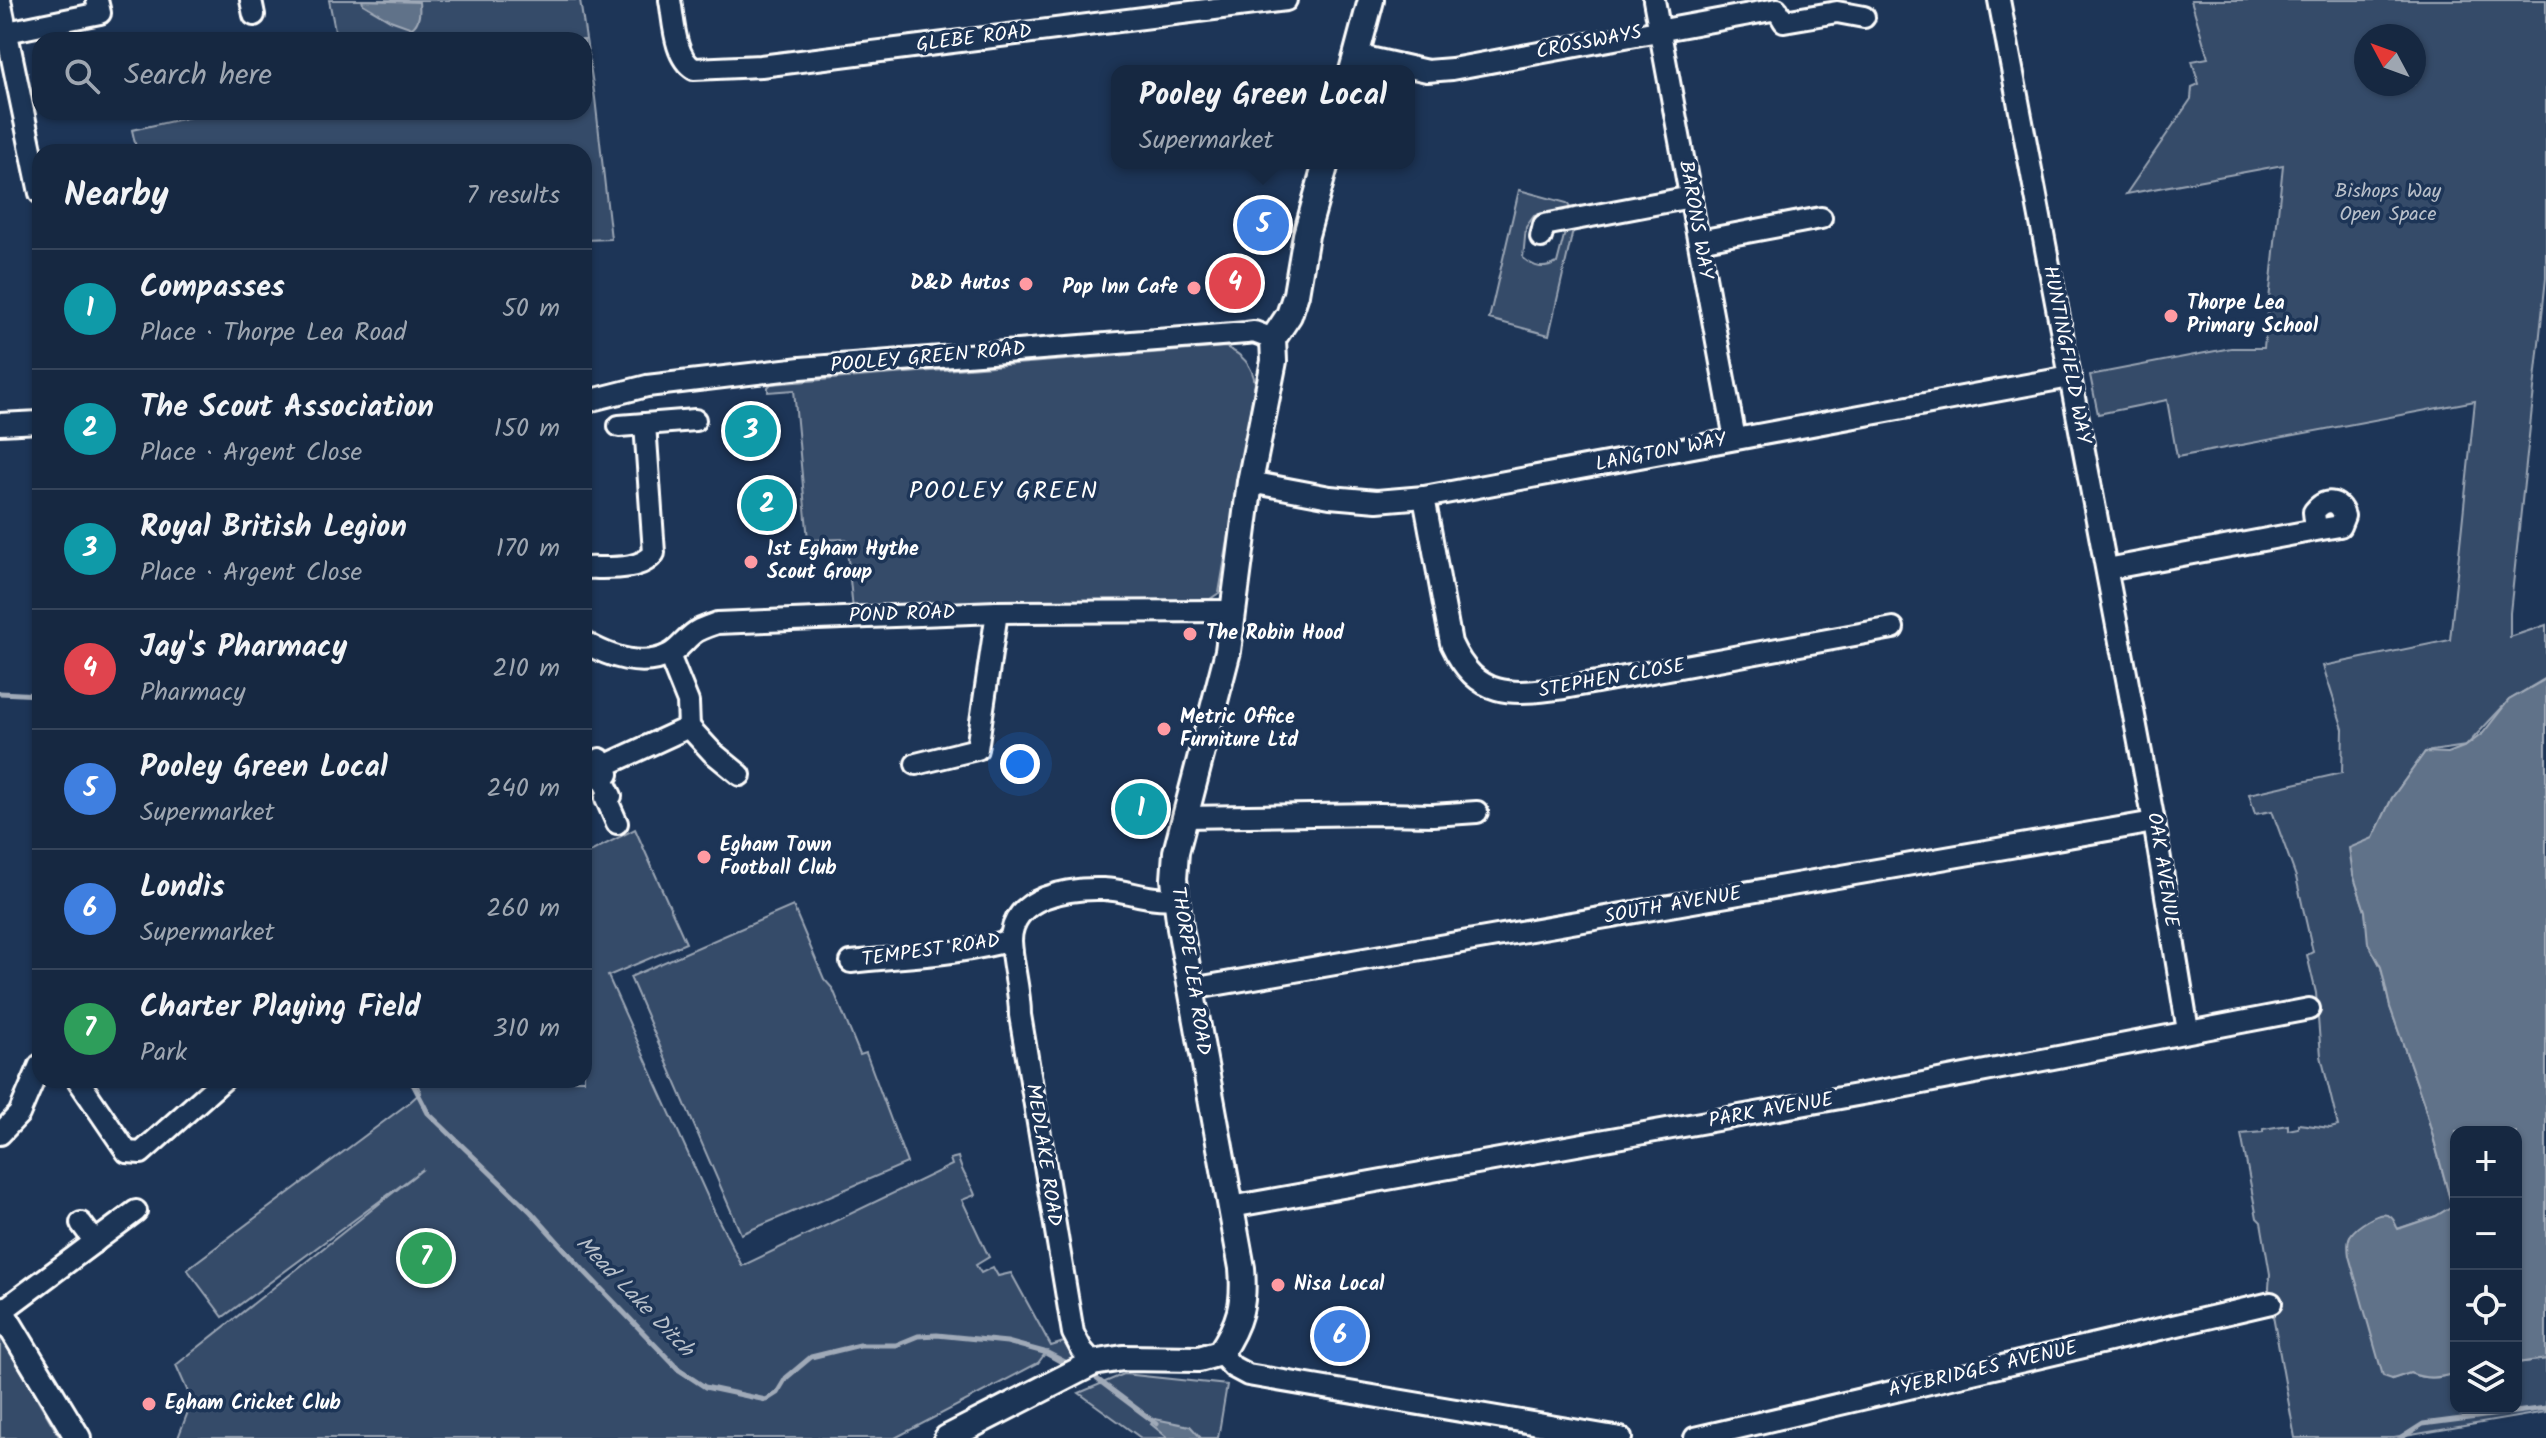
<!DOCTYPE html>
<html lang="en">
<head>
<meta charset="utf-8">
<style>
  body { margin:0; font-family:Kalam,sans-serif; background:#23344c; color:#f1f3f6 }
  .controls { position:absolute; right:24px; bottom:24px; display:grid; overflow:hidden; border-radius:16px; box-shadow:0 2px 6px #0004 }
  .controls button { width:72px; height:72px; display:grid; place-items:center; padding:0; border:0; border-bottom:2px solid #35445a; background:#162841; color:#f1f3f6; font:40px sans-serif }
  .compass { position:absolute; left:2354px; top:24px; width:72px; height:72px; border-radius:50%; background:#162841; box-shadow:0 2px 6px #0004; rotate:311deg }
  .you { position:absolute; left:1020px; top:764px; width:28px; height:28px; margin:-20px; border:6px solid #fff; border-radius:50%; background:#1a73e8; box-shadow:0 0 0 12px #1a73e833 }
  .badge { display:grid; place-items:center; width:52px; height:52px; border-radius:50%; background:#1a73e8; color:#fff; font-size:26px; font-weight:700 }
  .pin { position:absolute; translate:-50% -50%; border:4px solid #fff; box-shadow:0 2px 8px #0006 }
  .popup { position:absolute; left:1111px; top:65px; width:304px; height:104px; box-sizing:border-box; display:grid; place-content:center; border-radius:16px; background:#162841; filter:drop-shadow(0 2px 6px #0005); font-size:26px; white-space:nowrap; color:#9ea6b1 }
  .popup b { font-size:30px; color:#f1f3f6 }
  .popup::after { content:''; position:absolute; left:50%; top:100%; margin-left:-16px; border:16px solid transparent; border-top-color:#162841 }
  .list { margin:0; padding:0; list-style:none }
  h2 { display:flex; justify-content:space-between; align-items:center; height:104px; margin:0; padding:0 32px; font-size:34px }
  h2 small { font-size:26px; font-weight:400; color:#9ea6b1 }
  .list li { display:grid; grid-template-columns:52px 1fr auto; gap:24px; align-items:center; box-sizing:border-box; height:120px; padding:0 32px; border-top:2px solid #35445a }
  .list b { display:block; font-size:30px; white-space:nowrap }
  .list p { margin:0; font-size:26px; white-space:nowrap; color:#9ea6b1 }
  .list em { font-size:26px; font-style:normal; color:#9ea6b1 }
  .icon { flex:none; width:44px; height:44px; fill:none; stroke:currentColor; stroke-width:2; stroke-linecap:round; stroke-linejoin:round }
  .map { position:relative; flex:none; width:2546px; height:1438px; overflow:hidden }
  .search { position:absolute; background:#162841; box-shadow:0 2px 6px #0004; left:32px; top:32px; width:560px; height:88px; display:flex; align-items:center; gap:20px; box-sizing:border-box; padding:0 28px; border-radius:24px; color:#9ea6b1; font-size:30px }
  .panel { position:absolute; background:#162841; box-shadow:0 2px 6px #0004; left:32px; top:144px; width:560px; height:944px; border-radius:24px }
  .map>svg:first-child { display:block }
  .green { fill:#364b69; stroke:#9aa5b4; stroke-width:2; fill-rule:evenodd }
  .water { fill:#617289; stroke:#a0aab8; stroke-width:2 }
  .lines { fill:none; stroke-linecap:round; stroke-linejoin:round }
  .stream { stroke:#a0aab8; stroke-width:5 }
  .minor-casing { stroke:#fff; stroke-width:26 }
  .major-casing { stroke:#fff; stroke-width:30 }
  .minor { stroke:#1d3557; stroke-width:20 }
  .major { stroke:#1d3557; stroke-width:24 }
  .poi-dot { fill:#ff9aa2; stroke:#1d3557; stroke-width:3 }
  .labels { text-anchor:middle; dominant-baseline:central; stroke-width:7; stroke-linejoin:round; paint-order:stroke }
  .street-label { font-size:20px; fill:#fff; stroke:#1d3557 }
  .park-label { font-size:20px; fill:#b9c0ca; stroke:#1d3557 }
  .poi-label { font-size:20px; font-weight:bold; fill:#fff; stroke:#1d3557; text-anchor:start }
  .water-label { font-size:22px; font-style:italic; fill:#b8c0ca; stroke:#1d3557 }
  .quarter-label { font-size:24px; letter-spacing:2px; fill:#fff; stroke:#1d3557 }
</style>
</head>
<body>
<div class="map">
<svg width="2546" height="1438" viewBox="0 0 2546 1438">
  <rect width="100%" height="100%" fill="#1d3557"/>
  <filter id="ink" filterUnits="userSpaceOnUse"><feTurbulence type="fractalNoise" baseFrequency=".0125" numOctaves="2"/><feDisplacementMap in="SourceGraphic" scale="16" xChannelSelector="R" yChannelSelector="G"/><feConvolveMatrix kernelMatrix="1 2 1 2 8 2 1 2 1" color-interpolation-filters="sRGB"/></filter>
  <g filter="url(#ink)">
    <g class="green">
      <polygon points="329,0 580,0 595,98 611,239 584,240 584,152 137,152 132,130 213,112 584,112 584,40 337,40"/>
      <path d="M 2191,0 L 2546,0 L 2546,278 L 2510,613 L 2510,637 L 2546,625 L 2546,678 L 2509,700 L 2466,746 L 2425,752 L 2392,798 L 2373,839 L 2353,874 L 2365,911 L 2369,943 L 2381,967 L 2390,1007 L 2424,1104 L 2452,1207 L 2436,1216 L 2397,1229 L 2392,1379 L 2410,1373 C 2427,1380 2439,1378 2456,1373 L 2456,1408 L 2516,1408 L 2516,1363 L 2546,1359 L 2546,1412 L 2394,1438 L 2295,1438 L 2273,1316 L 2269,1288 L 2270,1274 L 2261,1222 L 2257,1218 L 2241,1134 L 2263,1132 L 2263,1129 L 2288,1125 L 2288,1130 L 2298,1128 L 2298,1124 L 2330,1128 L 2338,1126 L 2321,1056 L 2316,993 L 2307,955 L 2313,952 L 2296,877 L 2272,811 L 2255,814 L 2249,794 L 2342,773 L 2343,729 L 2323,666 L 2450,640 L 2475,401 L 2177,457 L 2167,400 L 2098,414 L 2090,375 L 2231,348 L 2264,348 L 2283,165 L 2126,194 L 2191,99 L 2192,87 L 2199,84 L 2192,61 L 2208,58 ZM 2366,36 L 2414,36 L 2414,84 L 2366,84 Z"/>
      <path d="M 1519,190 L 1567,203 L 1571,209 L 1534,216 L 1526,227 L 1523,258 C 1535,268 1543,270 1557,263 L 1566,228 L 1574,226 L 1549,335 L 1489,319 Z"/>
      <path d="M 1226,347 C 1242,355 1252,364 1255,383 L 1219,593 L 1210,599 L 853,610 L 846,539 L 808,540 L 794,390 L 768,392 L 768,387 L 771,384 Z"/>
      <path d="M 635,829 L 686,943 L 608,976 L 714,1211 L 742,1266 L 952,1165 L 950,1159 L 958,1157 C 961,1173 970,1181 975,1195 L 962,1200 L 989,1257 L 976,1265 L 981,1273 L 993,1267 L 998,1276 L 1011,1273 L 1051,1346 L 1064,1342 L 1076,1364 L 1074,1365 L 1047,1351 L 1038,1363 L 895,1438 L 178,1438 L 192,1401 L 176,1365 L 423,1169 L 223,1317 L 187,1269 L 410,1102 L 421,1092 L 415,1080 L 584,1080 L 584,855 Z"/>
      <polygon points="793,906 824,979 833,989 860,1055 866,1053 907,1163 741,1234 630,977"/>
      <polygon points="0,1334 60,1438 0,1438"/>
      <polygon points="1124,1374 1227,1385 1218,1438 1141,1438 1079,1393"/>
    </g>
    <g class="water">
      <path d="M 362,0 L 419,2 C 420,12 420,22 412,28 L 390,20 L 363,4 Z"/>
      <path d="M 2546,679 L 2546,1359 L 2516,1363 L 2516,1132 L 2456,1132 L 2456,1373 C 2439,1378 2427,1380 2410,1373 L 2392,1379 L 2383,1376 L 2349,1256 C 2348,1249 2347,1242 2350,1236 C 2355,1227 2382,1208 2391,1217 C 2395,1220 2395,1225 2398,1229 L 2436,1216 L 2452,1206 L 2424,1104 L 2390,1007 L 2381,967 L 2368,943 L 2365,911 L 2353,874 L 2349,848 L 2373,838 L 2392,798 L 2425,752 L 2448,753 L 2466,746 L 2483,733 L 2509,700 Z"/>
      <polygon points="1155,1419 1190,1426 1201,1438 1168,1438 1151,1424"/>
    </g>
    <g class="lines">
      <g class="stream">
        <polyline points="0,693 40,695"/>
        <polyline points="411,1080 428,1113 531,1212 585,1272 679,1370 705,1387 766,1400 777,1393 786,1378 811,1357 860,1345 896,1345 918,1336 937,1335 1007,1342 1044,1352 1069,1366"/>
        <polyline points="1097,1379 1157,1424"/>
        <polyline points="2401,1438 2423,1424 2546,1408"/>
      </g>
      <g class="minor-casing">
        <g id="minor">
          <polyline points="0,0 40,193"/>
          <polyline points="251,0 254,15"/>
          <path d="M 670,0 C 674,22 674,57 694,69 L 761,66 L 1286,0"/>
          <polyline points="1654,0 1735,439"/>
          <polyline points="1999,0 2154,822 2188,1031"/>
          <polyline points="7,32 100,13 97,0"/>
          <polyline points="1356,55 1427,71 1452,69 1777,9 1784,21 1837,12 1864,17"/>
          <polyline points="1541,237 1544,225 1691,197"/>
          <polyline points="1699,241 1821,218"/>
          <polyline points="584,402 647,386 801,368 1246,333 1254,332 1273,339"/>
          <polyline points="0,424 40,422"/>
          <polyline points="619,426 645,424"/>
          <polyline points="1250,482 1330,497 1377,501 1424,497 2070,377"/>
          <path d="M 1424,497 L 1451,643 C 1477,699 1510,695 1564,688 L 1893,628"/>
          <path d="M 584,568 C 606,567 640,572 654,553 L 645,424 L 695,420"/>
          <path d="M 2107,569 L 2316,530 L 2340,526 L 2344,516 C 2339,499 2325,498 2314,512 L 2316,530"/>
          <path d="M 584,642 C 608,656 642,669 670,654 C 681,648 688,635 699,630 C 705,627 712,625 717,623 L 997,612 L 1234,611"/>
          <polyline points="669,655 688,702 689,727"/>
          <polyline points="600,759 608,774 602,778 611,796 606,798 617,823"/>
          <polyline points="916,764 977,749 997,612"/>
          <polyline points="604,766 689,727 712,752 740,775"/>
          <polyline points="1184,817 1380,814 1433,815 1477,812"/>
          <path d="M 851,962 C 904,956 959,955 1011,940"/>
          <polyline points="1191,989 2154,822"/>
          <polyline points="78,1080 127,1152 141,1153 223,1080"/>
          <polyline points="0,1134 19,1114 40,1065"/>
          <polyline points="1231,1207 1907,1086 2309,1009"/>
          <polyline points="81,1223 95,1242"/>
          <polyline points="2,1311 136,1211"/>
          <polyline points="1220,1353 1233,1367 1248,1375 1621,1438"/>
          <path d="M 1093,1363 L 1082,1350 L 1073,1333 L 1020,1015 C 1020,989 1012,965 1011,941 C 1011,896 1069,888 1103,889 C 1130,890 1146,901 1176,898"/>
          <polyline points="1695,1438 2271,1303"/>
        </g>
      </g>
      <g class="major-casing">
        <g id="major">
          <polyline points="1352,71 1371,0"/>
          <polyline points="0,1309 78,1438"/>
          <path d="M 947,1438 L 1093,1363 L 1123,1358 L 1199,1359 L 1220,1353 C 1240,1323 1245,1304 1242,1268 L 1180,928 L 1174,879 L 1176,852 L 1228,651 L 1250,482 L 1274,361 L 1273,339 L 1289,315 L 1296,294 L 1306,235 L 1326,163"/>
        </g>
      </g>
      <use href="#minor" class="minor"/>
      <use href="#major" class="major"/>
    </g>
  </g>
  <g class="poi-dot">
    <circle cx="1026" cy="284" r="8"/>
    <circle cx="1194" cy="288" r="8"/>
    <circle cx="2171" cy="316" r="8"/>
    <circle cx="751" cy="562" r="8"/>
    <circle cx="1190" cy="634" r="8"/>
    <circle cx="1164" cy="729" r="8"/>
    <circle cx="704" cy="857" r="8"/>
    <circle cx="1278" cy="1285" r="8"/>
    <circle cx="149" cy="1404" r="8"/>
  </g>
  <g class="labels">
    <g class="street-label">
      <text transform="translate(974 39) rotate(-7)">GLEBE ROAD</text>
      <text transform="translate(1589 43) rotate(-11)">CROSSWAYS</text>
      <text transform="translate(1695 220) rotate(80)">BARONS WAY</text>
      <text transform="translate(2066 355) rotate(79)">HUNTINGFIELD WAY</text>
      <text transform="translate(928 358) rotate(-5)">POOLEY GREEN ROAD</text>
      <text transform="translate(1661 453) rotate(-11)">LANGTON WAY</text>
      <text transform="translate(902 615) rotate(-2)">POND ROAD</text>
      <text transform="translate(1612 679) rotate(-10)">STEPHEN CLOSE</text>
      <text transform="translate(2162 870) rotate(81)">OAK AVENUE</text>
      <text transform="translate(1673 906) rotate(-10)">SOUTH AVENUE</text>
      <text transform="translate(931 951) rotate(-8)">TEMPEST ROAD</text>
      <text transform="translate(1190 971) rotate(81)">THORPE LEA ROAD</text>
      <text transform="translate(1771 1111) rotate(-10)">PARK AVENUE</text>
      <text transform="translate(1043 1155) rotate(81)">MEDLAKE ROAD</text>
      <text transform="translate(1983 1370) rotate(-13)">AYEBRIDGES AVENUE</text>
    </g>
    <g class="park-label">
      <text x="2388" y="192">Bishops Way<tspan x="2388" dy="23">Open Space</tspan></text>
    </g>
    <g class="poi-label">
      <text x="1010" y="284" text-anchor="end">D&amp;D Autos</text>
      <text x="1178" y="288" text-anchor="end">Pop Inn Cafe</text>
      <text x="2187" y="304">Thorpe Lea<tspan x="2187" dy="23">Primary School</tspan></text>
      <text x="767" y="550">1st Egham Hythe<tspan x="767" dy="23">Scout Group</tspan></text>
      <text x="1206" y="634">The Robin Hood</text>
      <text x="1180" y="718">Metric Office<tspan x="1180" dy="23">Furniture Ltd</tspan></text>
      <text x="720" y="846">Egham Town<tspan x="720" dy="23">Football Club</tspan></text>
      <text x="1294" y="1285">Nisa Local</text>
      <text x="165" y="1404">Egham Cricket Club</text>
    </g>
    <g class="water-label">
      <text transform="translate(634 1297) rotate(46)">Mead Lake Ditch</text>
    </g>
    <g class="quarter-label">
      <text x="1004" y="491">POOLEY GREEN</text>
    </g>
  </g>
</svg>
<div class="controls">
<button>+</button>
<button>−</button>
<button><svg class="icon" aria-label="locate" viewBox="0 0 24 24"><circle cx="12" cy="12" r="6"/><path d="M12 2v4M12 18v4M2 12h4M18 12h4"/></svg></button>
<button><svg class="icon" aria-label="layers" viewBox="0 0 24 24"><path d="M12 4l9 5-9 5-9-5zM3 14l9 5 9-5"/></svg></button>
</div>
<svg class="compass" viewBox="-18 -18 36 36"><path d="M0-13l5 13h-10z" fill="#e53935"/><path d="M0 13l5-13h-10z" fill="#9ea6b1"/></svg>
<div class="you"></div>
<div class="pin badge" style="left:1141px;top:809px;background:#0f9aa8">1</div>
<div class="pin badge" style="left:767px;top:505px;background:#0f9aa8">2</div>
<div class="pin badge" style="left:751px;top:431px;background:#0f9aa8">3</div>
<div class="pin badge" style="left:1235px;top:283px;background:#e0444e">4</div>
<div class="pin badge" style="left:1263px;top:225px;background:#3f7fe0">5</div>
<div class="popup"><b>Pooley Green Local</b>Supermarket</div>
<div class="pin badge" style="left:1340px;top:1336px;background:#3f7fe0">6</div>
<div class="pin badge" style="left:426px;top:1258px;background:#2e9e5b">7</div>
<div class="search"><svg class="icon" aria-label="search" viewBox="0 0 24 24"><circle cx="10" cy="10" r="6"/><path d="M15 15l6 6"/></svg>Search here</div>
<section class="panel">
<h2>Nearby<small>7 results</small></h2>
<ul class="list">
<li><span class="badge" style="background:#0f9aa8">1</span><div><b>Compasses</b><p>Place · Thorpe Lea Road</p></div><em>50 m</em></li>
<li><span class="badge" style="background:#0f9aa8">2</span><div><b>The Scout Association</b><p>Place · Argent Close</p></div><em>150 m</em></li>
<li><span class="badge" style="background:#0f9aa8">3</span><div><b>Royal British Legion</b><p>Place · Argent Close</p></div><em>170 m</em></li>
<li><span class="badge" style="background:#e0444e">4</span><div><b>Jay's Pharmacy</b><p>Pharmacy</p></div><em>210 m</em></li>
<li><span class="badge" style="background:#3f7fe0">5</span><div><b>Pooley Green Local</b><p>Supermarket</p></div><em>240 m</em></li>
<li><span class="badge" style="background:#3f7fe0">6</span><div><b>Londis</b><p>Supermarket</p></div><em>260 m</em></li>
<li><span class="badge" style="background:#2e9e5b">7</span><div><b>Charter Playing Field</b><p>Park</p></div><em>310 m</em></li>
</ul>
</section>
</div>
</body>
</html>
